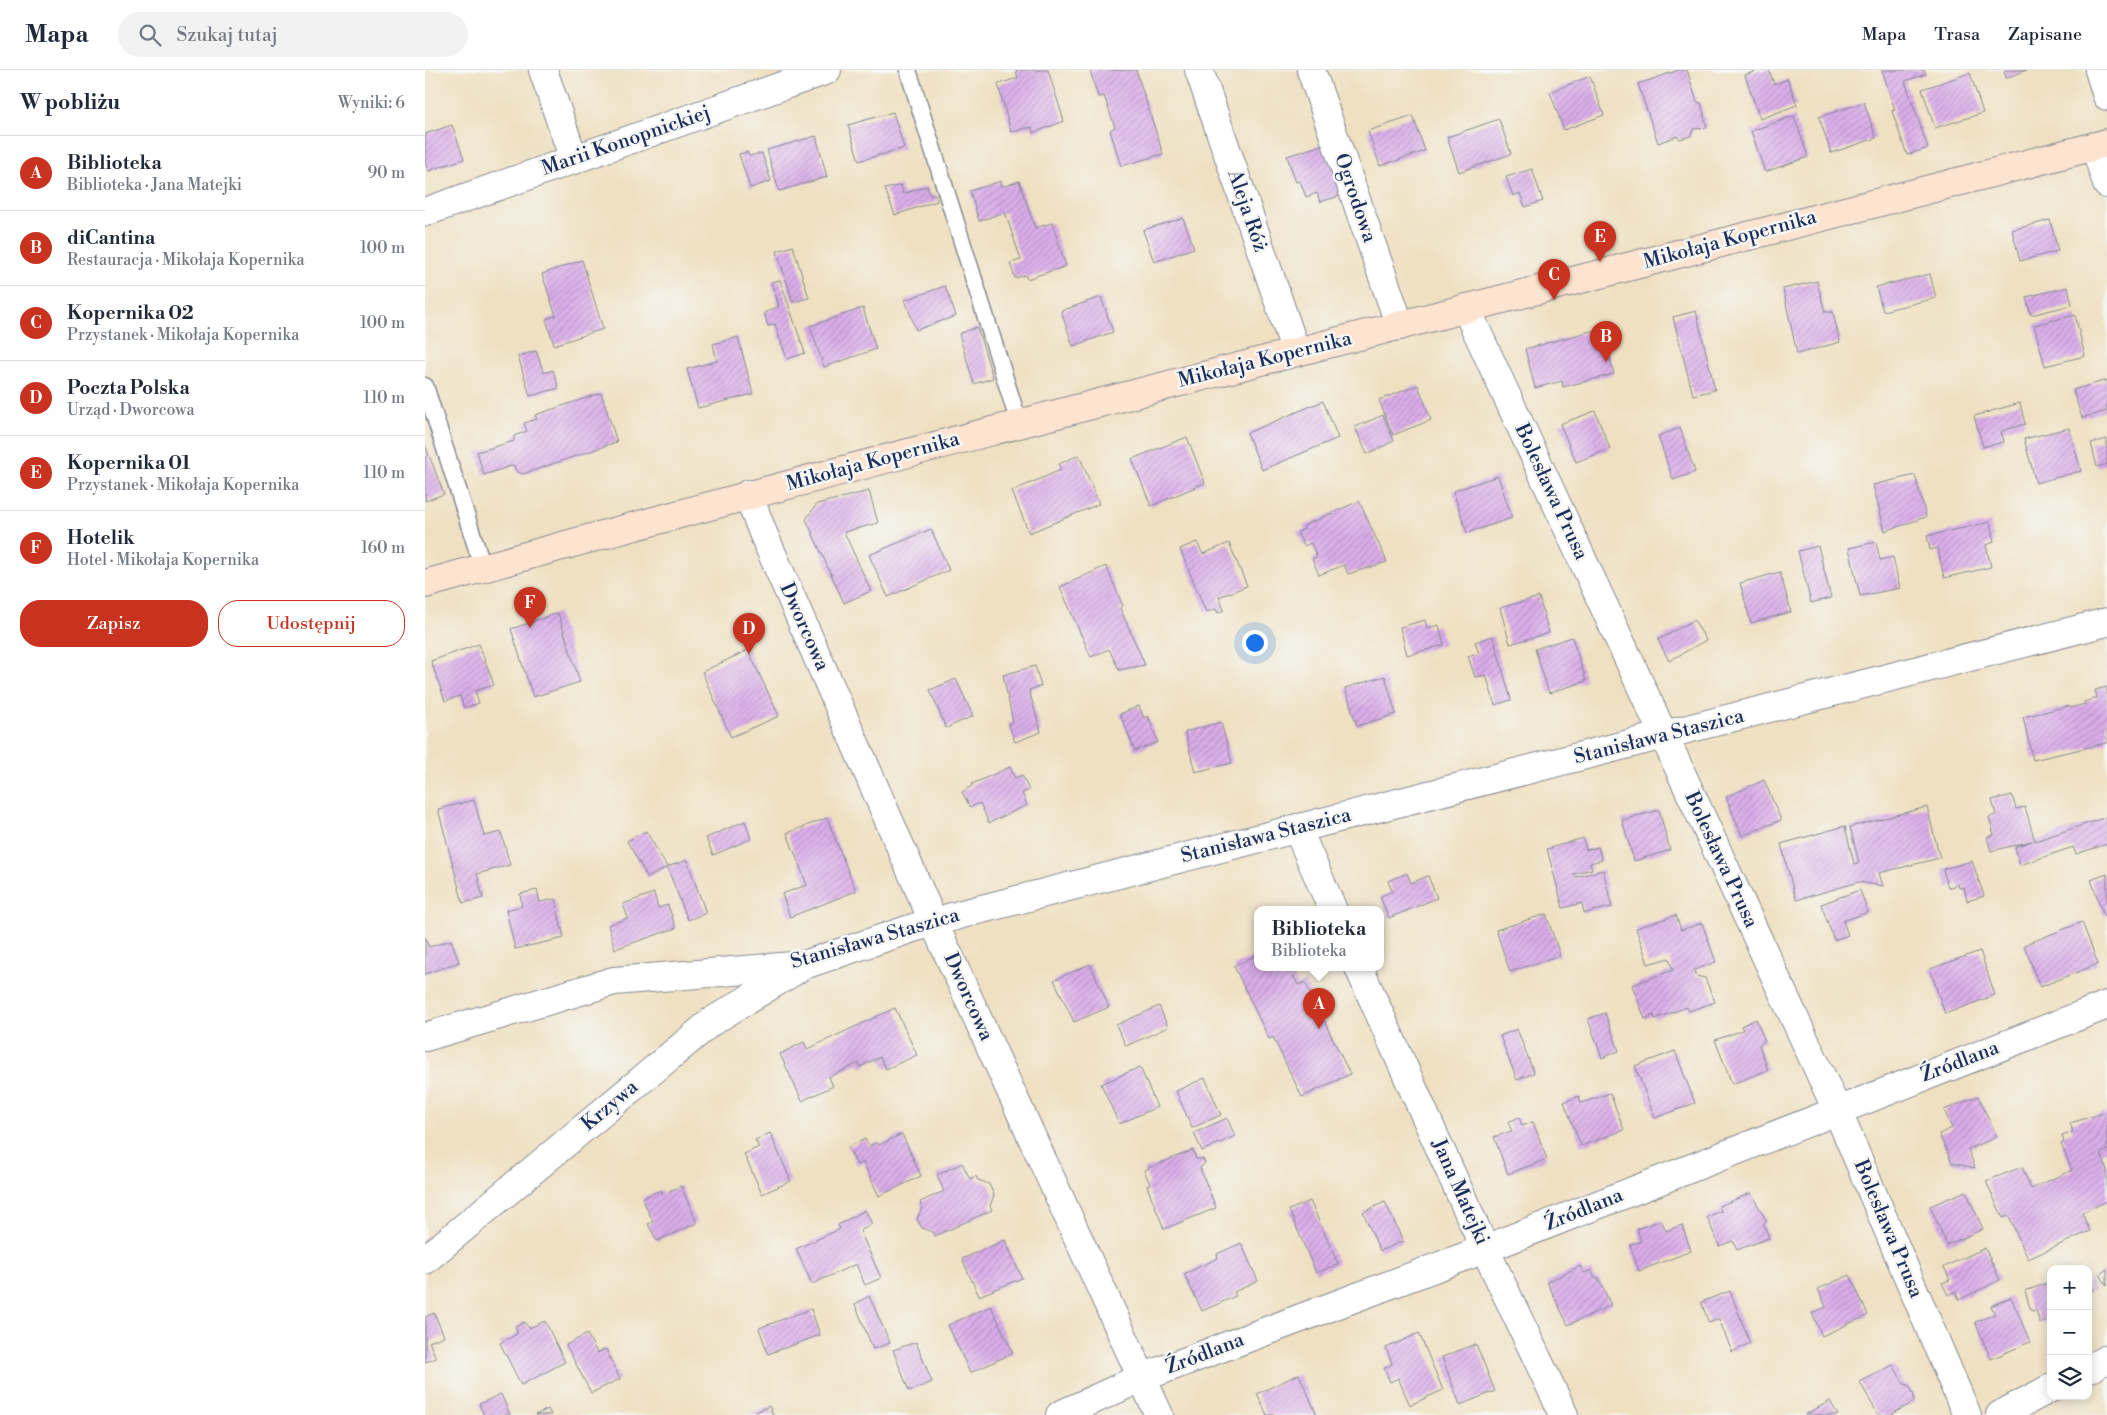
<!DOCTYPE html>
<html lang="pl">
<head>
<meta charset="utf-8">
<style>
  body { margin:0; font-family:"Libre Bodoni",serif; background:#f2f2f3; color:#1f2937 }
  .controls { position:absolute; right:15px; bottom:15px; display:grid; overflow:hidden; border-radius:10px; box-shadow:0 2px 12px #0003 }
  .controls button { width:45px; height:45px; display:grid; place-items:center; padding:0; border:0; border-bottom:1px solid #e0e1e3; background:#fff; color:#1f2937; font:25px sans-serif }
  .you { position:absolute; left:829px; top:572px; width:18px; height:18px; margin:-12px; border:4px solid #fff; border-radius:50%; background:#1a73e8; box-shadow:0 0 0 8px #1a73e833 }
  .badge { display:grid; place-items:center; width:32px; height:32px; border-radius:50%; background:#c8321e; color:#fff; font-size:16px; font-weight:700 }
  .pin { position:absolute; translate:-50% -41px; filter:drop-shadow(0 1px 2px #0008) }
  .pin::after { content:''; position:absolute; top:26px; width:18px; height:15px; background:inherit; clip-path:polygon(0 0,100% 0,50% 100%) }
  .popup { position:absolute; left:829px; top:836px; width:130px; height:65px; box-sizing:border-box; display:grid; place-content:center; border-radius:10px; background:#fff; filter:drop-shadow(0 1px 4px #0005); font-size:16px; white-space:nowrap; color:#747a83 }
  .popup b { font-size:19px; color:#1f2937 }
  .popup::after { content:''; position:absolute; left:50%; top:100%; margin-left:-10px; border:10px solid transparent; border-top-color:#fff }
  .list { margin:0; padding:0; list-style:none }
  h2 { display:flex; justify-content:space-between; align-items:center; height:65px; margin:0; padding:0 20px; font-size:21px }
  h2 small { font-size:16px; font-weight:400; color:#747a83 }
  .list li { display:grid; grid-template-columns:32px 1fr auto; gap:15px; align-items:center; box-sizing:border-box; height:75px; padding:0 20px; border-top:1px solid #e0e1e3 }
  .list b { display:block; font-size:19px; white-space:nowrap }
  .list p { margin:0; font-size:16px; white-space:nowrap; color:#747a83 }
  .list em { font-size:16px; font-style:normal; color:#747a83 }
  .actions { display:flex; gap:10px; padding:15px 20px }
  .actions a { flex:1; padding:11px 0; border:1px solid #c8321e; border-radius:20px; text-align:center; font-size:18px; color:#c8321e }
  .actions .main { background:#c8321e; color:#fff }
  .icon { flex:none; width:28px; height:28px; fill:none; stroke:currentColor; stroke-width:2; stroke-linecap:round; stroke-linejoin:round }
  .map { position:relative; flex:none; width:1682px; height:1345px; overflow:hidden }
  header { display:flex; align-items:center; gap:30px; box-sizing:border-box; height:70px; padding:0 25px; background:#fff; border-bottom:1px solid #e0e1e3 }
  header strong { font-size:24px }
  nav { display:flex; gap:28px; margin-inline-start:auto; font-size:18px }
  .search { width:350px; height:45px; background:#f2f2f3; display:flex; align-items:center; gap:12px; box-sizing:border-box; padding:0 18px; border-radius:28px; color:#747a83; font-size:19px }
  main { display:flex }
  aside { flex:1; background:#fff }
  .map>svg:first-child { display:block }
  .building { fill:url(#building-hatch) }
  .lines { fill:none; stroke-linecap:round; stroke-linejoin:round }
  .lane-casing { stroke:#858890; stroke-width:19 }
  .street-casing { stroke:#858890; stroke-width:30 }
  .secondary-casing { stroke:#858890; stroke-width:30 }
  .lane { stroke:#fff; stroke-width:16 }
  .street { stroke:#fff; stroke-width:28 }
  .secondary { stroke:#fde4d1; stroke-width:28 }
  .labels { text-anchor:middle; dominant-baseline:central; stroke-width:5; stroke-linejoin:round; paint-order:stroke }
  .street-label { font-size:20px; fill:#1b2f5e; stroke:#f6f6f2 }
</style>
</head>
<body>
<header>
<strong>Mapa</strong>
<div class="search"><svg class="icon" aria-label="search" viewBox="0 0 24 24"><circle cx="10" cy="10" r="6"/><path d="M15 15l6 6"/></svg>Szukaj tutaj</div>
<nav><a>Mapa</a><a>Trasa</a><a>Zapisane</a></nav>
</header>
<main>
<aside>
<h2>W pobliżu<small>Wyniki: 6</small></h2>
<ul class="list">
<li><span class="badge">A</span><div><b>Biblioteka</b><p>Biblioteka · Jana Matejki</p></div><em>90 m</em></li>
<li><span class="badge">B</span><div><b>diCantina</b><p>Restauracja · Mikołaja Kopernika</p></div><em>100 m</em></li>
<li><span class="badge">C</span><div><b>Kopernika 02</b><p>Przystanek · Mikołaja Kopernika</p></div><em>100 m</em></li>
<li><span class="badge">D</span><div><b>Poczta Polska</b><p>Urząd · Dworcowa</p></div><em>110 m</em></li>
<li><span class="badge">E</span><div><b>Kopernika 01</b><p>Przystanek · Mikołaja Kopernika</p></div><em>110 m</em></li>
<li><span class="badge">F</span><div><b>Hotelik</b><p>Hotel · Mikołaja Kopernika</p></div><em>160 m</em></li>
</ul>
<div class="actions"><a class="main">Zapisz</a><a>Udostępnij</a></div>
</aside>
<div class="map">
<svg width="1682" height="1345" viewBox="0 0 1682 1345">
  <defs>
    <pattern id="building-hatch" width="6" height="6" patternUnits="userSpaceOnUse" patternTransform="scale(1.25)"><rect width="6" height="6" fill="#dbaeea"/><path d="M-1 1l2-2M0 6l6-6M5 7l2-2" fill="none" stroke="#b18ec1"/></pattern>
  </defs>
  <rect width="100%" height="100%" fill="#f6f6f2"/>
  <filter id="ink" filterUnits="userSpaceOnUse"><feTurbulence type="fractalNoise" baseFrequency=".02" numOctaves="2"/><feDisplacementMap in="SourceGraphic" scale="10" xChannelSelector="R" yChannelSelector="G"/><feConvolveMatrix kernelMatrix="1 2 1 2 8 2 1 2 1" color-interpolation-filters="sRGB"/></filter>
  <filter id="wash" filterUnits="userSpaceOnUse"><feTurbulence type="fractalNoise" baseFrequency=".0096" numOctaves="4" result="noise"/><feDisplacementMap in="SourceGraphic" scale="20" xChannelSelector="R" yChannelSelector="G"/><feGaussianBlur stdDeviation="1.12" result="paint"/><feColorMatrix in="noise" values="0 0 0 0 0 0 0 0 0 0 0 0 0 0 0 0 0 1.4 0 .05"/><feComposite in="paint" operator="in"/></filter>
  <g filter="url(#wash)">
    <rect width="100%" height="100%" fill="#efe0c1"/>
    <g id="blocks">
      <g class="building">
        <polygon points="591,0 623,0 639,51 608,63 607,57 586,62 573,14 593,8"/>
        <polygon points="665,0 711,0 738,84 696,96 685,60 690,57 679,26 673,27"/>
        <polygon points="1254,0 1262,0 1272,32 1276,33 1282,58 1268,59 1266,66 1255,69 1252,66 1233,73 1213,14"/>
        <polygon points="1334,0 1344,0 1349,14 1363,9 1372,35 1335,49 1320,5"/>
        <polygon points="1457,0 1499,0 1501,4 1480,11 1503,78 1482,85 1467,41 1470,40"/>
        <polygon points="1579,0 1602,0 1581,8"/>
        <polygon points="1545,3 1558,43 1510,58 1497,19"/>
        <polygon points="1165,6 1179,45 1139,60 1125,22"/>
        <polygon points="1439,32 1451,68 1406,83 1394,47"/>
        <polygon points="468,42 479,78 434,91 423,55"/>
        <polygon points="988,46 1000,81 955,96 943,61"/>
        <polygon points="1369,46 1383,87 1340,102 1326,61"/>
        <polygon points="1074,49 1086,84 1034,102 1022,67"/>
        <polygon points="27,55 39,89 3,101 0,92 0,64"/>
        <polygon points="391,66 402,107 354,121 342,80"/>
        <polygon points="903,73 921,124 895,132 892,123 881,127 875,111 871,112 862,86"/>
        <polygon points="322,82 324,86 337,83 346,111 325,118 314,84"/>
        <polygon points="1107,99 1118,131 1100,137 1095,123 1088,126 1081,107"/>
        <polygon points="576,111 577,117 594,111 610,158 627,153 641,196 602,209 600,205 590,208 585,193 596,190 580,142 554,151 545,121"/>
        <polygon points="476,115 478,124 502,116 505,125 510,124 512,131 470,145 460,119"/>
        <polygon points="758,148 769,178 729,192 718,160"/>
        <polygon points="1625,150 1633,181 1595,191 1587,160"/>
        <polygon points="368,176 384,228 368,232 352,181"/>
        <polygon points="157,190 178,259 129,275 121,249 131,246 117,204"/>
        <polygon points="1505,204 1511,228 1458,241 1451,217"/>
        <polygon points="355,210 380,283 362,289 350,254 343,256 339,243 354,236 346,212"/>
        <polygon points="1392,211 1400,242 1408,242 1415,272 1372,284 1358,219"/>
        <polygon points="520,216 531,246 491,260 480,230"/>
        <polygon points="1643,217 1647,235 1606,245 1601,227"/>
        <polygon points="676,227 688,262 648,276 636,241"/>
        <polygon points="438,238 451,279 399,297 385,256"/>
        <polygon points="1271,241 1290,320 1268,325 1248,247"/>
        <polygon points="1650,245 1660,286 1620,296 1609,255"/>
        <polygon points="552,257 568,308 549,314 534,264"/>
        <polygon points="1177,258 1189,304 1138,317 1137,311 1110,318 1100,279"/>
        <polygon points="313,267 328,324 273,338 262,299 292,291 288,274"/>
        <polygon points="111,281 119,303 128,300 134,318 105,326 93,286"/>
        <polygon points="1682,310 1682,341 1657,348 1648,320"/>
        <polygon points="993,315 1006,350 968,365 954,330"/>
        <polygon points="176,323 192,372 98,404 91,401 89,395 59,405 52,382 89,371 89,366 102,361 99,353 112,349 110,345"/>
        <polygon points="898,331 913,368 837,400 822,363"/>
        <polygon points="1595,333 1600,354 1576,361 1579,372 1558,377 1549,346"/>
        <polygon points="1170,341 1185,379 1151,392 1135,354"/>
        <polygon points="958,345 969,371 942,384 930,357"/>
        <polygon points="1255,358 1270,402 1248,410 1233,366"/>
        <polygon points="1644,358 1656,401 1611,413 1599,369"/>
        <polygon points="762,367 780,413 726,436 707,389"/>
        <polygon points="1682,369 1682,394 1672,397 1666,373"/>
        <polygon points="0,375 19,424 0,431"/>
        <polygon points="654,385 674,434 604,463 587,421 636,400 634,394"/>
        <polygon points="1490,405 1501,447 1460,461 1448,415"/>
        <polygon points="1073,406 1087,448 1042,463 1028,421"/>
        <polygon points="444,421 453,453 419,462 446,521 419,533 381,449 392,434"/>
        <polygon points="934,431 962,492 923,504 919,495 894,505 887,489 892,487 886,473 879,476 872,462 880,459 878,456"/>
        <polygon points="1565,452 1569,472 1561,475 1566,497 1519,508 1513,478 1505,480 1502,466"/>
        <polygon points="506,459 524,500 463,527 444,485"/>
        <polygon points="772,472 778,484 804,473 822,516 794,527 799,540 793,543 791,539 781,542 755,479"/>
        <polygon points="1451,472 1455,490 1468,487 1475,518 1435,526 1424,478"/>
        <polygon points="1393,476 1406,528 1386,533 1373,481"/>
        <polygon points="681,496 698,536 695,538 720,595 694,600 684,579 666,587 635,517"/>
        <polygon points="1355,502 1366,542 1326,553 1315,513"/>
        <polygon points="1114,527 1124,563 1085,574 1075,538"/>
        <polygon points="133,543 155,612 108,627 86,559"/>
        <polygon points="1000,550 1002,558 1014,555 1019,575 982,585 975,557"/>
        <polygon points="1269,550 1281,570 1244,591 1233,570"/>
        <polygon points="1068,566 1086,630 1070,635 1061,605 1050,607 1043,586 1054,583 1050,572"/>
        <polygon points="1147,567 1161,611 1124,623 1110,579"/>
        <polygon points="54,574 69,615 50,621 54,633 39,638 35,626 20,631 6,591"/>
        <polygon points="323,580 354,646 306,667 277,602"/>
        <polygon points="610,596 616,616 604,620 616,662 590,672 583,653 588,652 578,605"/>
        <polygon points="960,606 971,644 932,656 920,618"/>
        <polygon points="531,609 548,646 521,658 505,620"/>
        <polygon points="1682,617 1682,673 1608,690 1598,647 1644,636 1645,638 1660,634 1659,632 1672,628 1670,620"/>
        <polygon points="714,636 719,648 723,646 733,672 710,681 695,644"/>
        <polygon points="796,652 807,693 770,702 760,662"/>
        <polygon points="585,697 590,708 597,705 604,720 597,723 602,735 564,753 555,733 545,737 537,722 547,716 547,714"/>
        <polygon points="1339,710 1356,750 1317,766 1301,727"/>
        <polygon points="1587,725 1591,739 1600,737 1610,771 1682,747 1682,774 1651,784 1648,777 1595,795 1590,777 1607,771 1566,781 1562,767 1569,765 1564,747 1571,745 1567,730"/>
        <polygon points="49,730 59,766 76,762 85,795 52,804 58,828 38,833 13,739"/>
        <polygon points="1502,737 1515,788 1454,803 1458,816 1434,812 1371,830 1356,774 1420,756 1429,794 1434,793 1425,757"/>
        <polygon points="1234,740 1245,780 1209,791 1197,750"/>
        <polygon points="402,748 431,821 365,847 357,824 382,815 362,763"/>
        <polygon points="320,751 326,769 288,785 281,768"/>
        <polygon points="221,761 242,797 262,790 281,843 263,850 242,797 223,808 202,771"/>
        <polygon points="1158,768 1161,780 1173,777 1177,790 1165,793 1167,799 1149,804 1150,807 1178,800 1187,837 1159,843 1157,833 1138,838 1122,779"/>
        <polygon points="1547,791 1559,826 1542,831 1539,817 1534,818 1533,814 1523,818 1518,799"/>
        <polygon points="982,803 986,813 1003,806 1012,828 964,848 955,827 967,821 963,811"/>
        <polygon points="1682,804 1682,845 1679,846 1666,810"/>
        <polygon points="112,820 115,832 130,829 139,868 90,879 81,840 97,836 95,824"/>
        <polygon points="1435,820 1443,842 1418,851 1423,865 1409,870 1396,834"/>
        <polygon points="229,823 233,838 243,835 251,858 190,879 183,855 203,848 198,834"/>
        <polygon points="1121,844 1135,885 1085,902 1071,860"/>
        <polygon points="1251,845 1256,860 1277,853 1291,892 1269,900 1271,906 1280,908 1290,932 1264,941 1262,937 1230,949 1229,945 1220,949 1207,915 1248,900 1244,888 1223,894 1211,858"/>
        <polygon points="1657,852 1673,894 1615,917 1599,875"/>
        <polygon points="0,867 4,877 26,870 34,892 0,904"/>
        <polygon points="1555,881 1570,925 1520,944 1505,899"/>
        <polygon points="833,884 833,898 864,898 873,915 880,912 925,1004 877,1027 848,967 844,969 809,896"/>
        <polygon points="665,894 684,937 649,952 629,910"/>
        <polygon points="734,936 743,957 701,976 691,955"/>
        <polygon points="470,938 492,985 461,999 455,987 435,997 434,993 404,1007 408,1016 377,1031 355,984 379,972 382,979 389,976"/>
        <polygon points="1180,943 1194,981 1177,988 1163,949"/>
        <polygon points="1331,949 1340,971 1334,975 1343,1000 1307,1014 1290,970 1318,960 1316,956"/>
        <polygon points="1092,959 1109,1003 1092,1010 1075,966"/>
        <polygon points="1250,981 1270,1033 1230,1048 1210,996"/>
        <polygon points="715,997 732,1037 694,1054 676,1014"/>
        <polygon points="780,1008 796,1045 767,1058 751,1021"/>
        <polygon points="1185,1023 1199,1060 1156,1076 1139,1032 1154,1026 1156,1033"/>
        <polygon points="1553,1026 1572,1067 1543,1079 1550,1098 1527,1093 1514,1064 1527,1058 1519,1040"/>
        <polygon points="1682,1042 1682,1081 1676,1083 1682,1100 1682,1131 1657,1143 1665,1161 1603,1189 1584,1146 1578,1148 1561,1111 1597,1097 1606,1119 1647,1100 1636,1074 1639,1072 1637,1066 1648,1062 1645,1053"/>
        <polygon points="1094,1047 1097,1056 1108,1052 1122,1089 1083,1104 1069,1067 1087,1061 1083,1052"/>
        <polygon points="802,1048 810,1066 777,1081 769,1063"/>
        <polygon points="345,1063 366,1111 337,1124 319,1084 334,1077 330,1070"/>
        <polygon points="477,1064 496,1106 454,1126 438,1092 432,1095 423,1077 440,1069 444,1076 452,1072 454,1075"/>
        <polygon points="768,1080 771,1089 778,1089 780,1093 775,1098 791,1138 739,1159 722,1116 725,1114 719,1100"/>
        <polygon points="537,1093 545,1109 551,1106 553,1110 564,1114 569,1125 565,1136 567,1140 510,1166 508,1162 497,1158 492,1149 497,1138 495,1132 519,1121 512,1105"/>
        <polygon points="256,1116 272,1153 232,1171 223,1154 228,1152 217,1128 236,1120 238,1124"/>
        <polygon points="1541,1121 1558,1159 1522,1175 1505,1136"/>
        <polygon points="1326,1123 1341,1150 1339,1155 1344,1168 1312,1180 1308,1171 1294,1176 1282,1147 1296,1141 1294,1136"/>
        <polygon points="885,1131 913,1194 891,1203 864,1140"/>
        <polygon points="960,1132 978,1171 955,1181 938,1142"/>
        <polygon points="440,1140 447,1154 435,1161 456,1208 440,1215 431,1194 387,1214 371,1179 415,1159 413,1155"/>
        <polygon points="1236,1150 1241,1161 1257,1155 1266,1181 1214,1201 1205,1175 1216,1171 1212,1159"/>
        <polygon points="580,1170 597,1208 554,1226 537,1189"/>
        <polygon points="816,1173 833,1211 809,1222 811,1226 777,1241 759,1204 793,1188 792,1184"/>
        <polygon points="1560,1178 1575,1210 1534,1230 1530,1221 1523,1225 1517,1213 1525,1210 1519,1197"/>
        <polygon points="1155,1196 1159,1203 1166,1200 1170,1209 1173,1207 1186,1235 1143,1255 1122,1212"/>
        <polygon points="1682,1199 1682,1216 1675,1204"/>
        <polygon points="1425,1205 1443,1245 1397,1266 1387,1243 1401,1237 1393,1219"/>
        <polygon points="1663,1205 1669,1220 1663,1222"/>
        <polygon points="1626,1212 1626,1250 1615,1253 1611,1240 1606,1241 1600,1221"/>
        <polygon points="1305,1221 1325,1273 1307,1282 1294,1249 1284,1253 1276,1232"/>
        <polygon points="444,1226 465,1273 448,1279 430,1234"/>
        <polygon points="1586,1227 1605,1272 1566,1289 1550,1252 1570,1244 1566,1236"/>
        <polygon points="566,1236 588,1283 545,1303 523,1255"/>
        <polygon points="386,1239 395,1265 343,1284 334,1258"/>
        <polygon points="9,1243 19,1266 4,1272 11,1288 0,1292 0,1247"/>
        <polygon points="120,1251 140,1292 96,1315 75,1273 92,1264 91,1257 99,1252 104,1258"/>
        <polygon points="994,1263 1018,1320 985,1335 973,1308 965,1312 959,1298 967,1294 961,1278"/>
        <polygon points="162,1264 172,1283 181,1279 195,1309 166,1323 141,1275"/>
        <polygon points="491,1272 507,1312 484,1321 468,1280"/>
        <polygon points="1051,1274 1070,1321 1035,1335 1017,1287"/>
        <polygon points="1468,1295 1479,1314 1484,1315 1489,1325 1489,1332 1465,1345 1453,1345 1435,1312"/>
        <polygon points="874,1304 892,1345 842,1345 832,1324"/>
        <polygon points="76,1324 85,1345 59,1345 54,1334"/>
        <polygon points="1405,1331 1413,1345 1380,1345"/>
        <polygon points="344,1336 348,1345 325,1345"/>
        <polygon points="123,1339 126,1345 110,1345"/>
      </g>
    </g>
  </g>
  <g filter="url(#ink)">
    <use href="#blocks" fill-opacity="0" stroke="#858890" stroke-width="1"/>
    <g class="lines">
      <g class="lane-casing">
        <g id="lane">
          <polyline points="483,0 594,353"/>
          <polyline points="0,316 58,498"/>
        </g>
      </g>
      <g class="street-casing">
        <g id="street">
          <polyline points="118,0 149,90"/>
          <polyline points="774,0 871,282"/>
          <polyline points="886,0 975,256"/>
          <polyline points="1674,0 1682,26"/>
          <polyline points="1670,76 1682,114"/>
          <polyline points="0,142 402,0"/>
          <polyline points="1041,238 1412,1040 1542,1345"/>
          <polyline points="323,424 338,463 508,851 734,1345"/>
          <polyline points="872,758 908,840"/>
          <polyline points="934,898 1060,1179 1139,1345"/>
          <polyline points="0,967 189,911 379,895 488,858 541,843 1682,552"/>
          <polyline points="0,1190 286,952 374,898"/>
          <polyline points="1663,1299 1682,1289"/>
          <polyline points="635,1345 716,1308 1060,1179 1682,935"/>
          <polyline points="1575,1345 1626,1318"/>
        </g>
      </g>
      <g class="secondary-casing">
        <path id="secondary" d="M 0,514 C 558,358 1121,220 1682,73"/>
      </g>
      <use href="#lane" class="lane"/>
      <use href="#street" class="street"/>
      <use href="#secondary" class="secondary"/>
    </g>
  </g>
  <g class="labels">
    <g class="street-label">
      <text transform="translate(201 71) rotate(-19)">Marii Konopnickiej</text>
      <text transform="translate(930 128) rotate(71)">Ogrodowa</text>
      <text transform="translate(822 141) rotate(71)">Aleja Róż</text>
      <text transform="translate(1305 170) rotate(-15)">Mikołaja Kopernika</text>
      <text transform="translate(840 290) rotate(-14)">Mikołaja Kopernika</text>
      <text transform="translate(448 392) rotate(-15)">Mikołaja Kopernika</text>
      <text transform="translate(1126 422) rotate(65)">Bolesława Prusa</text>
      <text transform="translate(379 557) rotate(66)">Dworcowa</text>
      <text transform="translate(1234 667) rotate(-14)">Stanisława Staszica</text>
      <text transform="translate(841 766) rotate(-14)">Stanisława Staszica</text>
      <text transform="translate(1296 790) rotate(65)">Bolesława Prusa</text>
      <text transform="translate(450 869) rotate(-16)">Stanisława Staszica</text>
      <text transform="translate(543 927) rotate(66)">Dworcowa</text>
      <text transform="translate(1535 992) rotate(-21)">Źródlana</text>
      <text transform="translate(185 1036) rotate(-40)">Krzywa</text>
      <text transform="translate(1035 1122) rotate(66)">Jana Matejki</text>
      <text transform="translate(1159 1140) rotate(-22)">Źródlana</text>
      <text transform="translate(1463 1159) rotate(67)">Bolesława Prusa</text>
      <text transform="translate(780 1284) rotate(-21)">Źródlana</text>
    </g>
  </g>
</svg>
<div class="controls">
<button>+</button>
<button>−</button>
<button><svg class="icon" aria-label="layers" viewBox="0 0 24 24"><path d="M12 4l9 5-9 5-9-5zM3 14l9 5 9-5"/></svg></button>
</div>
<div class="you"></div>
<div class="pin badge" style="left:894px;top:959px">A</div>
<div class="popup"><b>Biblioteka</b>Biblioteka</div>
<div class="pin badge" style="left:1181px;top:292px">B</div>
<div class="pin badge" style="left:1129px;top:230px">C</div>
<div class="pin badge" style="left:324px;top:584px">D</div>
<div class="pin badge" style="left:1175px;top:192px">E</div>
<div class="pin badge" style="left:105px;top:558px">F</div>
</div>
</main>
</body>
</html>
